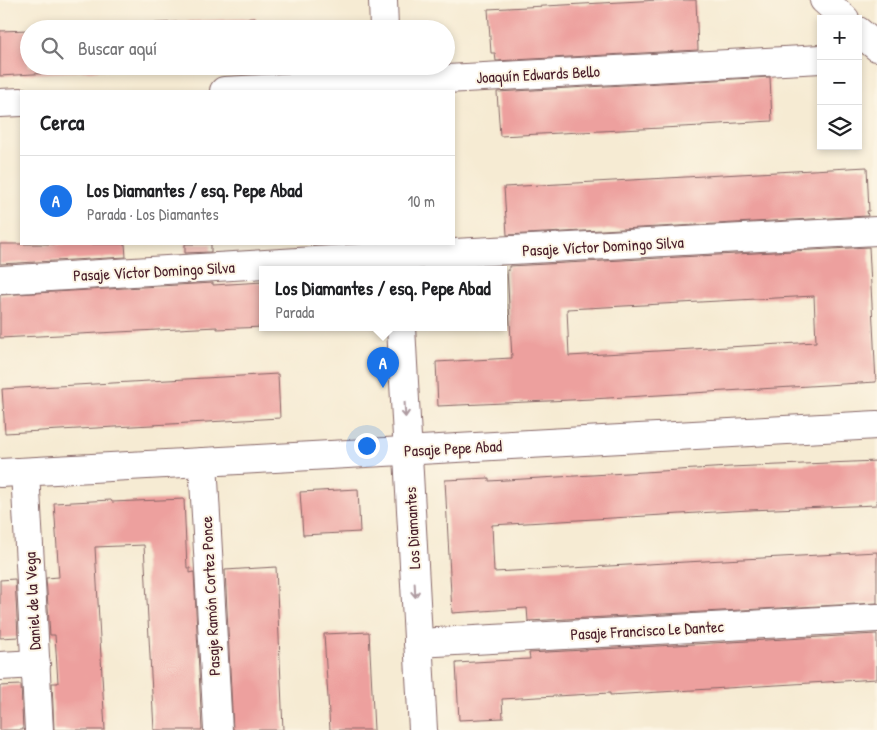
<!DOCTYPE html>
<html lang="es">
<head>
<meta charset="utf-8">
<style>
  body { margin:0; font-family:"Patrick Hand",sans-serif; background:#f6f6f6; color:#202124 }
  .controls { position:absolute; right:15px; top:15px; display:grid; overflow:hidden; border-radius:0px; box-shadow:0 2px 8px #0003 }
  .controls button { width:45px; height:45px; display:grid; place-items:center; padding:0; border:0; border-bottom:1px solid #e0e0e0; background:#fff; color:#202124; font:25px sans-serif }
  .you { position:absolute; left:366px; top:445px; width:18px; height:18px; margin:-12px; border:4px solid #fff; border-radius:50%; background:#1a73e8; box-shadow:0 0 0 8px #1a73e833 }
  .badge { display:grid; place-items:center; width:32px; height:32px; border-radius:50%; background:#1a73e8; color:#fff; font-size:16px; font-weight:700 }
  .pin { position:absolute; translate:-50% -41px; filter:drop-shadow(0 1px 2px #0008) }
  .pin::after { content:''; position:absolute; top:26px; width:18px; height:15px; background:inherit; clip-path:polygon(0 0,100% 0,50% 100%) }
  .popup { position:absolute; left:259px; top:266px; width:248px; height:65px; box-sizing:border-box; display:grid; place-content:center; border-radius:0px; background:#fff; filter:drop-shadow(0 1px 4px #0005); font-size:16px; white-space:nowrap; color:#757577 }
  .popup b { font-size:19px; color:#202124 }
  .popup::after { content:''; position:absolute; left:50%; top:100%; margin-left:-10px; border:10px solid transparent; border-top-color:#fff }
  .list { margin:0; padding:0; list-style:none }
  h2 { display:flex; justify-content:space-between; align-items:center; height:65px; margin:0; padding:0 20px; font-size:21px }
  h2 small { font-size:16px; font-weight:400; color:#757577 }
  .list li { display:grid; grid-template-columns:32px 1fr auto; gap:15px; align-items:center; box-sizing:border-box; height:90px; padding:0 20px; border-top:1px solid #e0e0e0 }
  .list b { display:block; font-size:19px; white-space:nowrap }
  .list p { margin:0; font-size:16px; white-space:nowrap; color:#757577 }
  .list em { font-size:16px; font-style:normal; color:#757577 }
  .icon { flex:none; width:28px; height:28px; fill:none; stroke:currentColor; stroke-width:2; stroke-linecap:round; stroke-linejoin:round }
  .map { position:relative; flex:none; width:877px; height:730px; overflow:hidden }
  .search { position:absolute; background:#fff; box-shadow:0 2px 8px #0003; left:20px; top:20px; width:435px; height:55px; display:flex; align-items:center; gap:12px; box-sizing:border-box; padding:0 18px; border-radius:28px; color:#757577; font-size:19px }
  .panel { position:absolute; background:#fff; box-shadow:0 2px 8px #0003; left:20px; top:90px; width:435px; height:155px; border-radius:0px }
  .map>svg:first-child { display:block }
  .building { fill:#eda09e; fill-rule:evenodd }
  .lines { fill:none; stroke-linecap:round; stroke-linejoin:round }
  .minor-casing { stroke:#866666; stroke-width:30 }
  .minor { stroke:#fff; stroke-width:28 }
  .oneway { stroke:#ae9aa0 }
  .labels { text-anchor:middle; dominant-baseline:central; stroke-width:4; stroke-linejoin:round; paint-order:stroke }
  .street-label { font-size:16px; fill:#4a1f2b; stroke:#fcf5e5 }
</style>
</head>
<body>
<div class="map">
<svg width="877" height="730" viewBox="0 0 877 730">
  <rect width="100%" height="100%" fill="#fcf5e5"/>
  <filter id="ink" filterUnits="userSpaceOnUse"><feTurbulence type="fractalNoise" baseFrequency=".02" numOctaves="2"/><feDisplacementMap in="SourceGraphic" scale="10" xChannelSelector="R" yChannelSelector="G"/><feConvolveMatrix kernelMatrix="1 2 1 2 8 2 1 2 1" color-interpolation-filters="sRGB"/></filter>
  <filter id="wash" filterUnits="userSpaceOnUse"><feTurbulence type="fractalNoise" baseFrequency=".0096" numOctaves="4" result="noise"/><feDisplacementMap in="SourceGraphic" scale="20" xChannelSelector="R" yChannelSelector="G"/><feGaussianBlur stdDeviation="1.12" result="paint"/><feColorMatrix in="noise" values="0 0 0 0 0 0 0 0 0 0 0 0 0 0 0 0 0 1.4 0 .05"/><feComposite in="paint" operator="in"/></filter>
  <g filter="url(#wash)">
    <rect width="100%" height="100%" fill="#f6ebd3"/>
    <g id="blocks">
      <g class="building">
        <polygon points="659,0 696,0 698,50 496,61 495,53 491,53 488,9"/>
        <polygon points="256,18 256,29 52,29 159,23"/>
        <polygon points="29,30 29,66 166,66 0,76 0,31"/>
        <polygon points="770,77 772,121 702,125 702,126 500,136 497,92"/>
        <polygon points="867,167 869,211 867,211 868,216 507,235 504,187"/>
        <polygon points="0,244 125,244 126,257 0,264"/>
        <polygon points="185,244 211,244 211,252 185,253"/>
        <path d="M 869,247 L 876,382 L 592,399 L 438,406 L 436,362 L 512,358 L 507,270 L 509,270 L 509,266 ZM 814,296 L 816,342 L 569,356 L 567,309 Z"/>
        <polygon points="263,282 263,327 217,329 217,327 0,338 0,295 213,283 213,285"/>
        <polygon points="278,374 280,418 5,433 2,389"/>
        <polygon points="877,461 877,505 749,510 492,525 494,572 877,552 877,603 528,621 527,608 452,613 445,480 489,478 489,481 730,467"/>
        <polygon points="358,489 360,532 303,535 300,492"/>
        <polygon points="184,499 187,568 190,568 190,573 194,572 202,730 154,730 144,545 95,547 105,730 54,730 52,683 58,683 55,635 50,635 46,578 59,577 54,503 111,500 112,502"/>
        <polygon points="276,567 283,730 233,730 225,570"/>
        <polygon points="15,579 18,637 0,638 0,580"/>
        <polygon points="369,632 374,730 330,730 324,634"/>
        <polygon points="877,634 877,679 610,695 610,693 502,699 503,718 459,720 456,663 530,659 529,653"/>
        <polygon points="21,685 23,730 0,730 0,686"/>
      </g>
    </g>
  </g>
  <g filter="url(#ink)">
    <use href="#blocks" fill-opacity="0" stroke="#866666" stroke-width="1"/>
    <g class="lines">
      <g class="minor-casing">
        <g id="minor">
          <polyline points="383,0 384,29"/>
          <polyline points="824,0 845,19"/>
          <polyline points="858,31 877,47"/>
          <polyline points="224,91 821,59"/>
          <polyline points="0,103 21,102"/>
          <polyline points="0,280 397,256 877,231"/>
          <polyline points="401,327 423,730"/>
          <polyline points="203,462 218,730"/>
          <polyline points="25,472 39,730"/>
          <polyline points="0,473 877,425"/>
          <polyline points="418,643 877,618"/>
          <polyline points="0,666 36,664"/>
        </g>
      </g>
      <use href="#minor" class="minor"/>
    </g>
    <defs><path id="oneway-shaft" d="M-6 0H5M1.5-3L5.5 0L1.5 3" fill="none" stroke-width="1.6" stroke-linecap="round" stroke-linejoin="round" transform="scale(1.25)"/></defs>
    <g class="oneway">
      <use href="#oneway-shaft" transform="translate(405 410) rotate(87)"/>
      <use href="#oneway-shaft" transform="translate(415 590) rotate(87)"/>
    </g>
  </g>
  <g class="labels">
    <g class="street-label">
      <text transform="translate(538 74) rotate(-3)">Joaquín Edwards Bello</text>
      <text transform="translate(603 246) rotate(-3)">Pasaje Víctor Domingo Silva</text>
      <text transform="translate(154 271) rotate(-3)">Pasaje Víctor Domingo Silva</text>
      <text transform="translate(453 448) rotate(-3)">Pasaje Pepe Abad</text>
      <text transform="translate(412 528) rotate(-93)">Los Diamantes</text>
      <text transform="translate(210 596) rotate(-93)">Pasaje Ramón Cortez Ponce</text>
      <text transform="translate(32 601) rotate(-93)">Daniel de la Vega</text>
      <text transform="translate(647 630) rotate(-3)">Pasaje Francisco Le Dantec</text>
    </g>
  </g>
</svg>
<div class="controls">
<button>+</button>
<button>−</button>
<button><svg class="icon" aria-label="layers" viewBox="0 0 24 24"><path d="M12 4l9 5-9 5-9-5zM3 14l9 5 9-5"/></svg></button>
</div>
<div class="you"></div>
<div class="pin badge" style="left:383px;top:388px">A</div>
<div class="popup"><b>Los Diamantes / esq. Pepe Abad</b>Parada</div>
<div class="search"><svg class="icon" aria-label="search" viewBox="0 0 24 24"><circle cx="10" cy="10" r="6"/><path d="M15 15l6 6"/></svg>Buscar aquí</div>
<section class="panel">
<h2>Cerca<small></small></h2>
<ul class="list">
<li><span class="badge">A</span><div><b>Los Diamantes / esq. Pepe Abad</b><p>Parada · Los Diamantes</p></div><em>10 m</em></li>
</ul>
</section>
</div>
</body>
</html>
